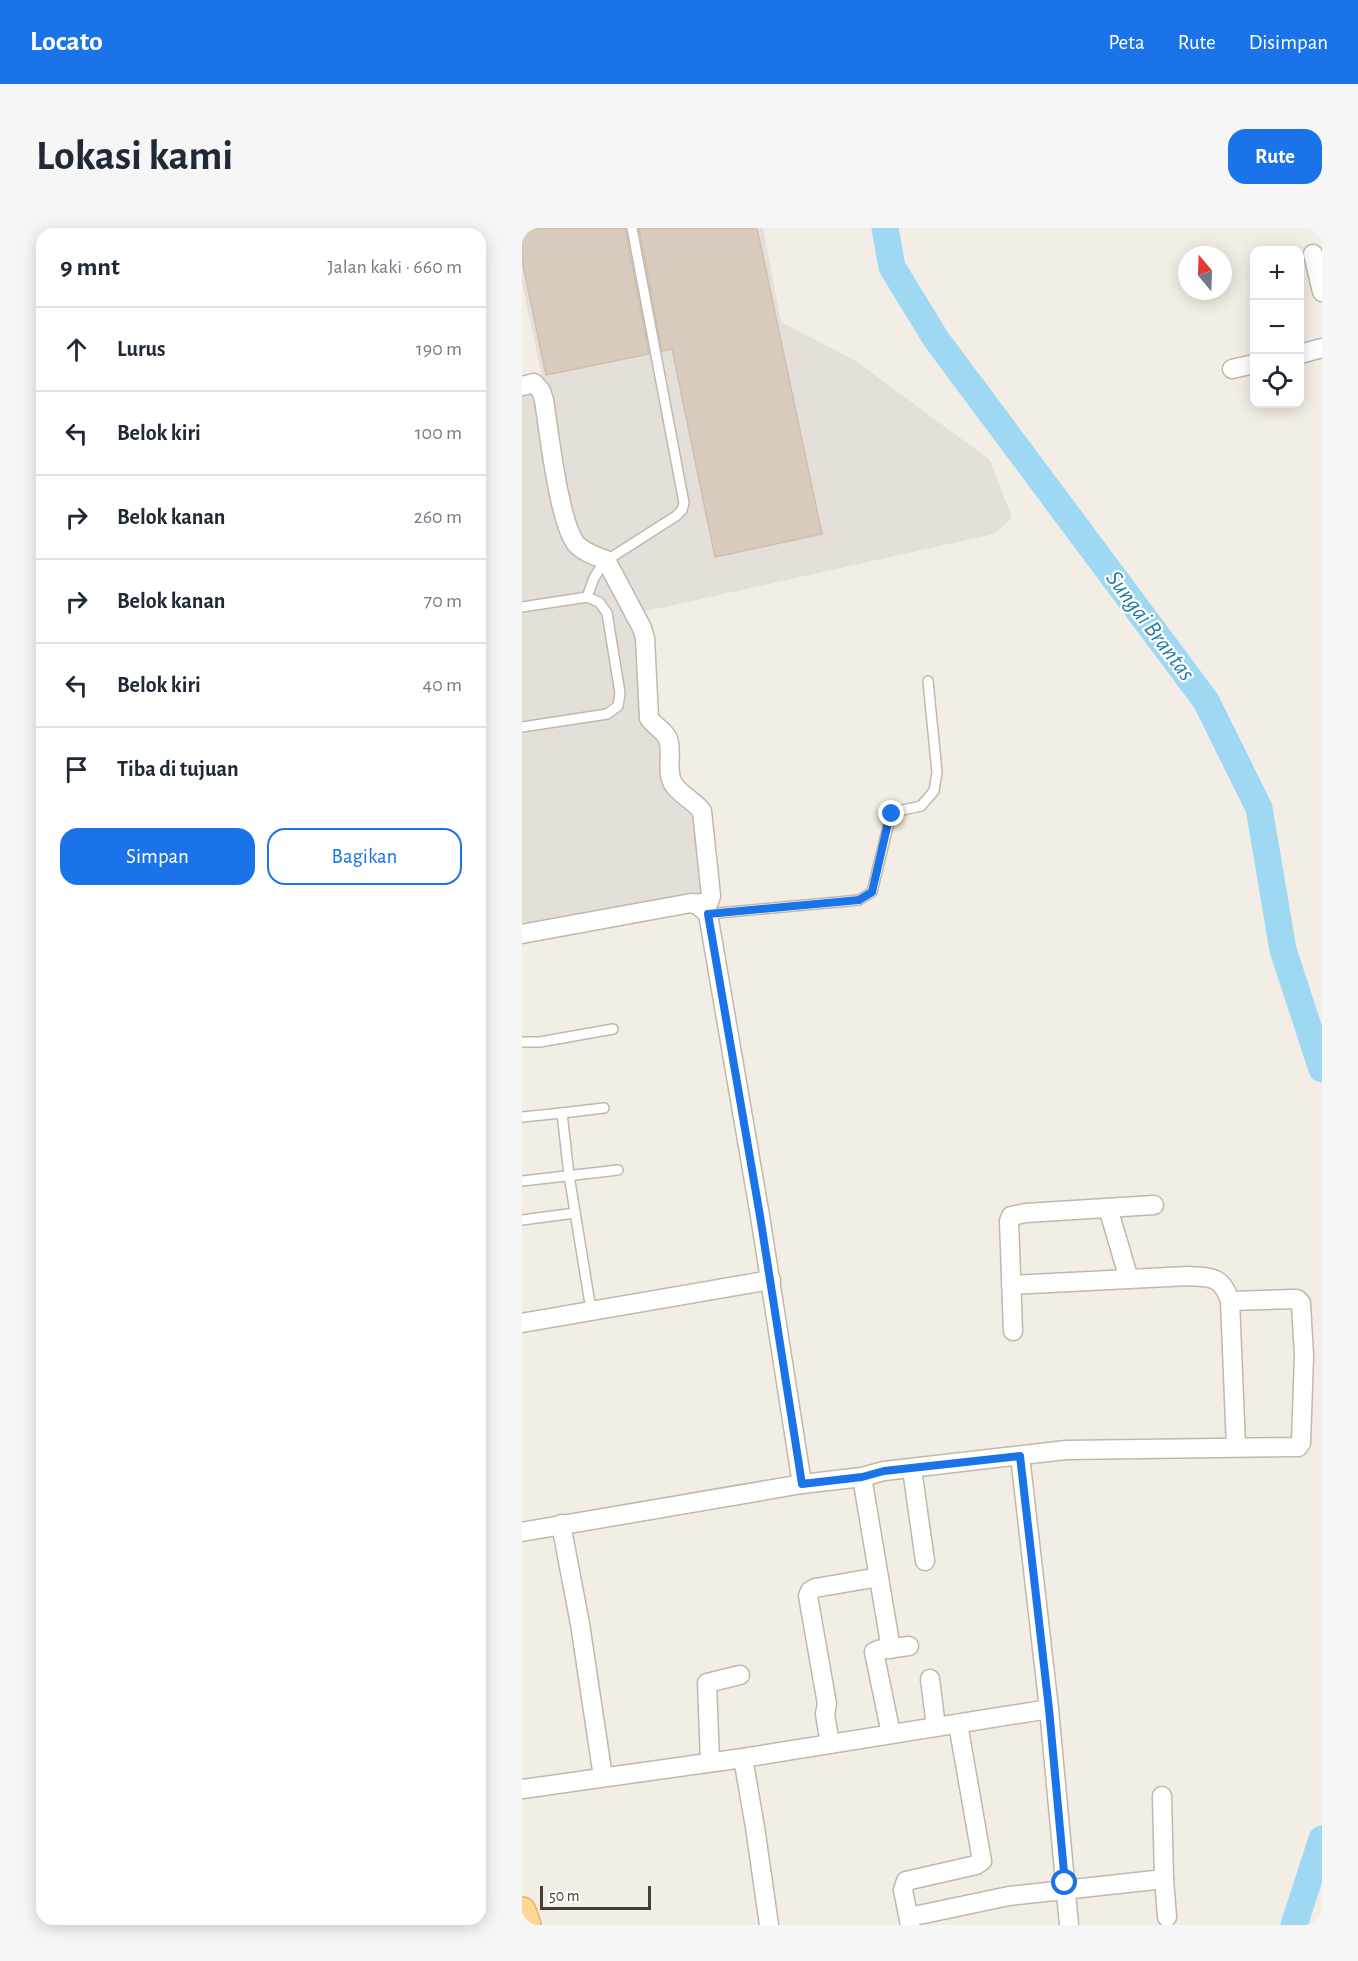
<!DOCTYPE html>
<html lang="id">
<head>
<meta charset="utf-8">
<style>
  body { margin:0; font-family:"Alegreya Sans",sans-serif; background:#f6f6f7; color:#1f2937 }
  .controls { position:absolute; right:18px; top:18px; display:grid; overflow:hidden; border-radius:12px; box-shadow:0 3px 15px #0003 }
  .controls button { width:54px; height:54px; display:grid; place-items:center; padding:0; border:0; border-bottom:2px solid #e0e1e3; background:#fff; color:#1f2937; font:30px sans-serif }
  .compass { position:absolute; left:656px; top:18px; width:54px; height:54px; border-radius:50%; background:#fff; box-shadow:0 3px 15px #0003; rotate:341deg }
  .scale { position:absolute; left:18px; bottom:15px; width:111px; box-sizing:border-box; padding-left:6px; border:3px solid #463d34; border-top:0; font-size:16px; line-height:21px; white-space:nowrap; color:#463d34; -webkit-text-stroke:4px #fff; paint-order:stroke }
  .stop { position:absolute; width:18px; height:18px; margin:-14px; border:4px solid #1a73e8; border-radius:50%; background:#fff }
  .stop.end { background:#1a73e8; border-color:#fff; box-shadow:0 2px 6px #0008 }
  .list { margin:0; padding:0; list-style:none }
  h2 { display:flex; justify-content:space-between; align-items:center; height:78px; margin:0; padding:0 24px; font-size:26px }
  h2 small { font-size:20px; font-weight:400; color:#747a83 }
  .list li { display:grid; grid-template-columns:39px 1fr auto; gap:18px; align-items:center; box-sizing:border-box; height:84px; padding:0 24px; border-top:2px solid #e0e1e3 }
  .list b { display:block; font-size:22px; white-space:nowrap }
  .list em { font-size:20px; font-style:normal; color:#747a83 }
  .actions { display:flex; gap:12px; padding:18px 24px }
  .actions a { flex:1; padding:14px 0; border:2px solid #1a73e8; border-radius:18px; text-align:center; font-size:21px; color:#1a73e8 }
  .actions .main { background:#1a73e8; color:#fff }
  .icon { flex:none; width:33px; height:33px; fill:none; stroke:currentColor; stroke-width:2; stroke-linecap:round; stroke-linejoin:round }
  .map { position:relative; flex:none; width:800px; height:1697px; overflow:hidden; border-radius:18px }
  header { display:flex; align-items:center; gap:36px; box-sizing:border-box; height:84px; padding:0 30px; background:#1a73e8; color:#fff }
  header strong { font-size:28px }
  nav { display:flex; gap:33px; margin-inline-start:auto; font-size:21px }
  .intro { display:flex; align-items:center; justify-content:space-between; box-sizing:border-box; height:144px; padding:0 36px }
  h1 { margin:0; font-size:42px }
  .button { padding:15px 27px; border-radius:18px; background:#1a73e8; color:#fff; font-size:21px; font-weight:700 }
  main { display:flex; gap:36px; padding:0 36px }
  aside { flex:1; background:#fff; border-radius:18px; box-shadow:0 3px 15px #0003 }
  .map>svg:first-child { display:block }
  .industrial { fill:#e5dfda }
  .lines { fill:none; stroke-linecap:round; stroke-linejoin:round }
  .river { stroke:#9fd8f3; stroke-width:27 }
  .building { fill:#d8cbbd; stroke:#d0bfad; stroke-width:1.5 }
  .service-casing { stroke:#c2b7aa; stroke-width:12 }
  .minor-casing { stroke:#c2b7aa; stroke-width:21 }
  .primary-casing { stroke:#e8b25e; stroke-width:30 }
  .service { stroke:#fff; stroke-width:9 }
  .minor { stroke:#fff; stroke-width:18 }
  .primary { stroke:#ffd692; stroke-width:27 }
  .route { stroke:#1a73e8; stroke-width:8 }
  .labels { text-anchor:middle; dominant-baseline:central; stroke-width:4.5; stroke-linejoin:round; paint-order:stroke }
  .water-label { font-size:24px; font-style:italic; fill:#287ca5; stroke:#fff }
</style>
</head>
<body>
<header>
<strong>Locato</strong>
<nav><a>Peta</a><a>Rute</a><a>Disimpan</a></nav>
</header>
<div class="intro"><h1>Lokasi kami</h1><a class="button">Rute</a></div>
<main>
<aside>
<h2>9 mnt<small>Jalan kaki · 660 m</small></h2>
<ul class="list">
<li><svg class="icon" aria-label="ahead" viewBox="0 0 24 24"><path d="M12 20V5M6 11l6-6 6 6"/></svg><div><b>Lurus</b></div><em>190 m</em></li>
<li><svg class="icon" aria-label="left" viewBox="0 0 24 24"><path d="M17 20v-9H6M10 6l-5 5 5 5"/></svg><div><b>Belok kiri</b></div><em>100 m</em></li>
<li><svg class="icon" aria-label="right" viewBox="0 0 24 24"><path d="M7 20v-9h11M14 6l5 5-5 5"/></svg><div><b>Belok kanan</b></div><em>260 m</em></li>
<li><svg class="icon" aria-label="right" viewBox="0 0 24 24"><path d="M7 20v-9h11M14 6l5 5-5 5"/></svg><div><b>Belok kanan</b></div><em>70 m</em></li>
<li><svg class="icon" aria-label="left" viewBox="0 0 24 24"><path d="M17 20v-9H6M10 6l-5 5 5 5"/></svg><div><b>Belok kiri</b></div><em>40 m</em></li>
<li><svg class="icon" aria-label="arrive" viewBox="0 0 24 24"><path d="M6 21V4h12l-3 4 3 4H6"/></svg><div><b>Tiba di tujuan</b></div></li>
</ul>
<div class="actions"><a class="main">Simpan</a><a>Bagikan</a></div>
</aside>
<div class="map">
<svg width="800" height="1697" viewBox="0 0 800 1697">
  <rect width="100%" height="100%" fill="#f3eee5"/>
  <g class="industrial">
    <polygon points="0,0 241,0 259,94 334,133 468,232 490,290 472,306 116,385 60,313 49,284 0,55"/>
    <polygon points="10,162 19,172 38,288 86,341 114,406 117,484 125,502 139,511 174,583 182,664 0,695 0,164"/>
  </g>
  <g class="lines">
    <g class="river">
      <polyline points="363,0 370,39 414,111 684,473 737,580 761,722 800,841"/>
      <polyline points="772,1697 800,1611"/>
    </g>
  </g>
  <g class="building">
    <polygon points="0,0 103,0 127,126 24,147 0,32"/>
    <polygon points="117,0 235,0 300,306 193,329 150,121 140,123"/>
  </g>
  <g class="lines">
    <g class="service-casing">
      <g id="service">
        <polyline points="65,369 72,350 82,334 154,288 160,282 162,275 110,0"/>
        <polyline points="0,379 65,369 77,374 85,385 98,465 96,478 85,486 0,499"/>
        <polyline points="186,686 337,672 350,664 368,590 376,583 399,578 412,563 415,544 406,453"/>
        <polyline points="0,814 18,814 91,801"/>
        <polyline points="40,885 82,880"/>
        <polyline points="0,889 40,885 47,947 69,1082"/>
        <polyline points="0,953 96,942"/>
        <polyline points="0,992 53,985"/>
      </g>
    </g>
    <g class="minor-casing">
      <g id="minor">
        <polyline points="791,26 800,64"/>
        <polyline points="778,126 800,120"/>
        <polyline points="710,141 732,136"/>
        <path d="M 0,158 L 12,155 L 19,163 L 22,172 C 27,203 37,297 55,317 C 63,325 74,328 84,332 L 120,400 L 123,410 L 127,490 C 132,498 142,502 146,511 C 151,524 143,545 152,557 C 159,567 172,573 180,583 L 189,668 L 187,674 L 172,676"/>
        <polyline points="0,706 169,675 175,676 186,686 238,988 280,1256"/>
        <polyline points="586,980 607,1051"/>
        <path d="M 489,1057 L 666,1048 C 689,1049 700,1048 708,1073 L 714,1219"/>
        <polyline points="0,1095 249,1052"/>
        <polyline points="491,1103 487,993 489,988 504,985 632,977"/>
        <polyline points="498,1228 527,1481 547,1697"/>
        <polyline points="390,1241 403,1333"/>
        <polyline points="340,1249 369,1421"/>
        <polyline points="39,1296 58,1396 81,1549"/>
        <polyline points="0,1304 280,1256 340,1249 362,1243 544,1222 776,1219 779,1215 782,1128 779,1075 775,1071 770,1071 708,1073"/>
        <polyline points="408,1451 414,1499"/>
        <polyline points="369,1506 352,1424 356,1422 387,1418"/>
        <polyline points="308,1516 303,1486 305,1476 286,1368 288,1363 293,1360 357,1349"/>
        <polyline points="221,1530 233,1599 247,1697"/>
        <polyline points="188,1534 185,1455 218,1447"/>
        <polyline points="0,1561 221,1530 527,1481"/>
        <polyline points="642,1651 645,1689"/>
        <polyline points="387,1689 487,1668 642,1651 640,1568"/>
        <polyline points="388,1697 381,1662 384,1653 454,1637 460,1633 436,1496"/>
      </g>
    </g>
    <g class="primary-casing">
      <polyline id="primary" points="0,1683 5,1697"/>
    </g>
    <use href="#service" class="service"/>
    <use href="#minor" class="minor"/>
    <use href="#primary" class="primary"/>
  </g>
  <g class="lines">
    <polyline class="route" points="370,586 366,595 350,664 337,672 186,686 238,988 280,1256 340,1249 362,1243 498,1228 527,1481 543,1655"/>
  </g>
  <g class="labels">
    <g class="water-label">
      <text transform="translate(628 398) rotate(53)">Sungai Brantas</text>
    </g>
  </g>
</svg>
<div class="controls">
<button>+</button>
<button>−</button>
<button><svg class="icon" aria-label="locate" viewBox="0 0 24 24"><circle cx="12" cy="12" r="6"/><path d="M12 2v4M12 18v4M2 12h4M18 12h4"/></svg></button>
</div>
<svg class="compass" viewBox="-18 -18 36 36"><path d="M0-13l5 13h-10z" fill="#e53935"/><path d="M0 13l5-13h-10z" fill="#747a83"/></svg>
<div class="scale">50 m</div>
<div class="stop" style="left:543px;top:1655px"></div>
<div class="stop end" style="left:370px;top:586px"></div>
</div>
</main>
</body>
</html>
